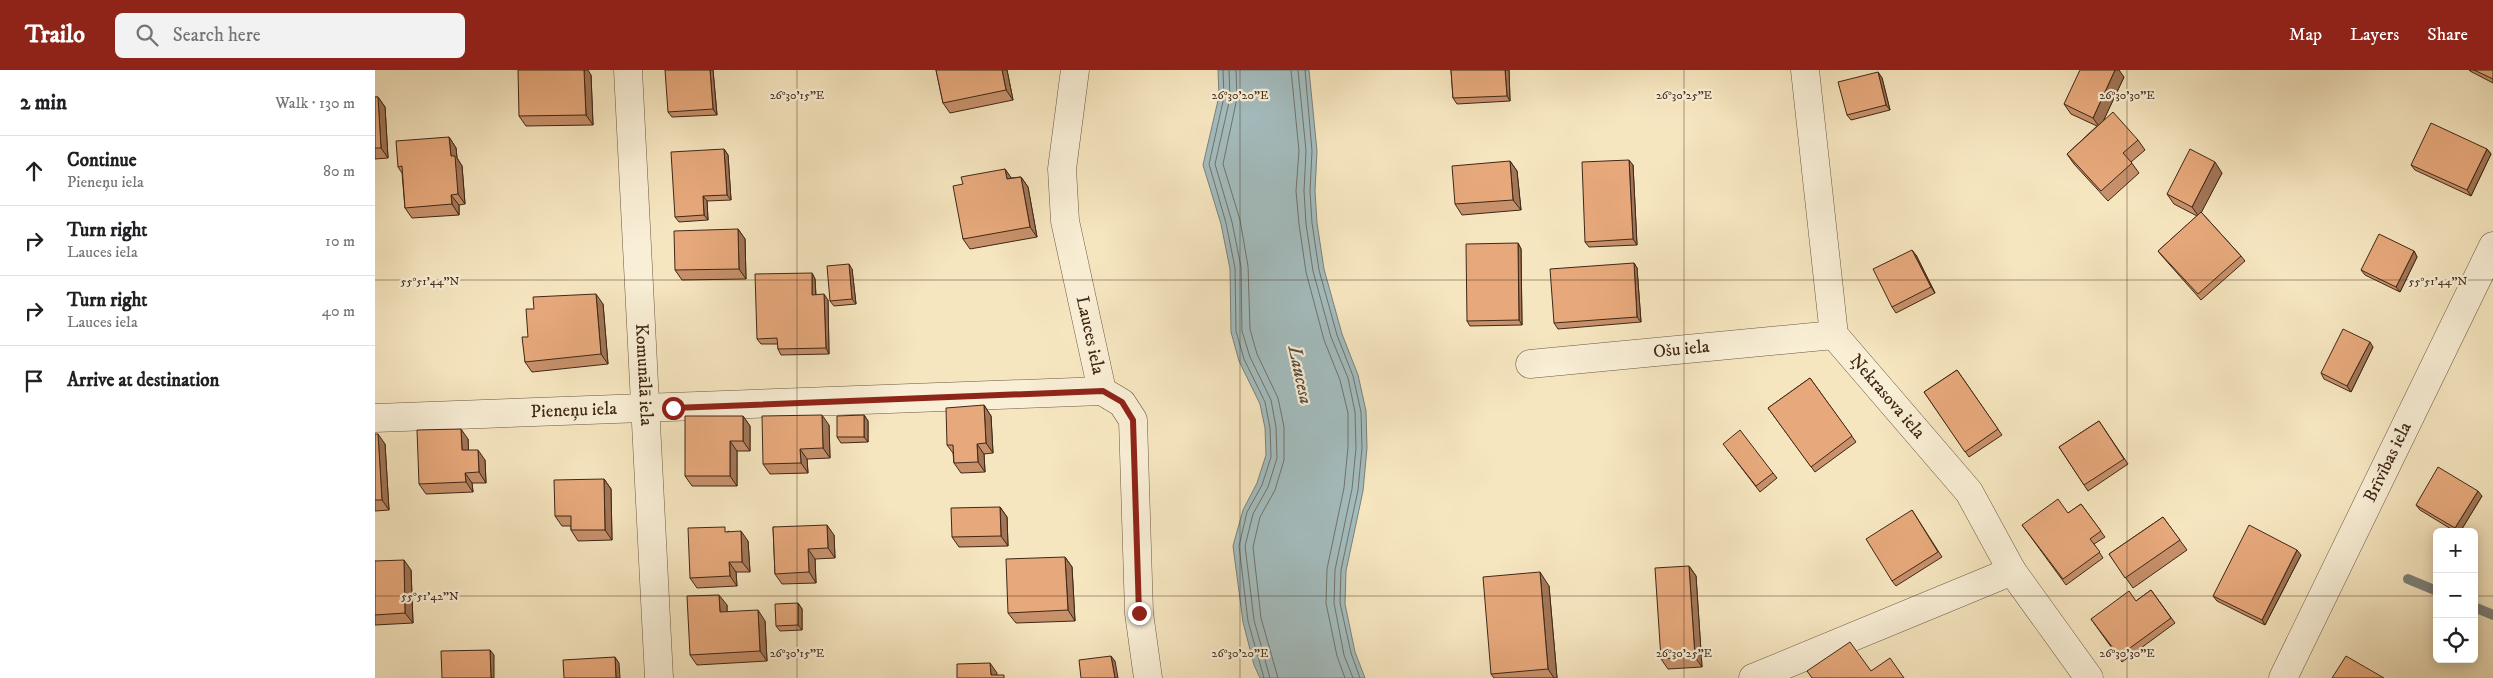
<!DOCTYPE html>
<html lang="en">
<head>
<meta charset="utf-8">
<style>
  body { margin:0; font-family:"IM FELL DW Pica",serif; background:#f2f2f2; color:#202124 }
  .controls { position:absolute; right:15px; bottom:15px; display:grid; overflow:hidden; border-radius:8px; box-shadow:0 2px 12px #0003 }
  .controls button { width:45px; height:45px; display:grid; place-items:center; padding:0; border:0; border-bottom:1px solid #e0e0e0; background:#fff; color:#202124; font:25px sans-serif }
  .stop { position:absolute; width:15px; height:15px; margin:-11px; border:4px solid #8f2418; border-radius:50%; background:#fff }
  .stop.end { background:#8f2418; border-color:#fff; box-shadow:0 1px 5px #0008 }
  .list { margin:0; padding:0; list-style:none }
  h2 { display:flex; justify-content:space-between; align-items:center; height:65px; margin:0; padding:0 20px; font-size:21px }
  h2 small { font-size:16px; font-weight:400; color:#757577 }
  .list li { display:grid; grid-template-columns:32px 1fr auto; gap:15px; align-items:center; box-sizing:border-box; height:70px; padding:0 20px; border-top:1px solid #e0e0e0 }
  .list b { display:block; font-size:19px; white-space:nowrap }
  .list p { margin:0; font-size:16px; white-space:nowrap; color:#757577 }
  .list em { font-size:16px; font-style:normal; color:#757577 }
  .icon { flex:none; width:28px; height:28px; fill:none; stroke:currentColor; stroke-width:2; stroke-linecap:round; stroke-linejoin:round }
  .map { position:relative; flex:none; width:2118px; height:608px; overflow:hidden }
  header { display:flex; align-items:center; gap:30px; box-sizing:border-box; height:70px; padding:0 25px; background:#8f2418; color:#fff }
  header strong { font-size:24px }
  nav { display:flex; gap:28px; margin-inline-start:auto; font-size:18px }
  .search { width:350px; height:45px; background:#f2f2f2; display:flex; align-items:center; gap:12px; box-sizing:border-box; padding:0 18px; border-radius:8px; color:#757577; font-size:19px }
  main { display:flex }
  aside { flex:1; background:#fff }
  .map>svg:first-child { display:block }
  .water { fill:#a3bcbe; stroke:#7b807b }
  .lines { fill:none; stroke-linecap:round; stroke-linejoin:round }
  .shore { stroke:#72726a; stroke-width:1 }
  .stream { stroke:#7b807b; stroke-width:10 }
  .minor-casing { stroke:#6e5740; stroke-width:29 }
  .tertiary-casing { stroke:#6e5740; stroke-width:29 }
  .minor { stroke:#f9efd6; stroke-width:28 }
  .tertiary { stroke:#f9efd6; stroke-width:28 }
  .wall { fill:#c7916b; stroke:#402716 }
  .shaded-wall { fill:#a27657; stroke:#402716 }
  .building { fill:#e7a97c; stroke:#402716 }
  .route { stroke:#8f2418; stroke-width:6 }
  .ticks { fill:none; stroke:#402716; stroke-width:1; stroke-opacity:0.45 }
  .labels { text-anchor:middle; dominant-baseline:central; stroke-width:4.5; stroke-linejoin:round; paint-order:stroke }
  .street-label { font-size:18px; fill:#402716; stroke:#f9efd6 }
  .water-label { font-size:19px; font-style:italic; fill:#594c40; stroke:#f9efd6 }
  .ticks-label { font-size:12px; text-anchor:middle; fill:#402716; stroke:#f9efd6; stroke-width:4.5; stroke-linejoin:round; paint-order:stroke }
</style>
</head>
<body>
<header>
<strong>Trailo</strong>
<div class="search"><svg class="icon" aria-label="search" viewBox="0 0 24 24"><circle cx="10" cy="10" r="6"/><path d="M15 15l6 6"/></svg>Search here</div>
<nav><a>Map</a><a>Layers</a><a>Share</a></nav>
</header>
<main>
<aside>
<h2>2 min<small>Walk · 130 m</small></h2>
<ul class="list">
<li><svg class="icon" aria-label="ahead" viewBox="0 0 24 24"><path d="M12 20V5M6 11l6-6 6 6"/></svg><div><b>Continue</b><p>Pieneņu iela</p></div><em>80 m</em></li>
<li><svg class="icon" aria-label="right" viewBox="0 0 24 24"><path d="M7 20v-9h11M14 6l5 5-5 5"/></svg><div><b>Turn right</b><p>Lauces iela</p></div><em>10 m</em></li>
<li><svg class="icon" aria-label="right" viewBox="0 0 24 24"><path d="M7 20v-9h11M14 6l5 5-5 5"/></svg><div><b>Turn right</b><p>Lauces iela</p></div><em>40 m</em></li>
<li><svg class="icon" aria-label="arrive" viewBox="0 0 24 24"><path d="M6 21V4h12l-3 4 3 4H6"/></svg><div><b>Arrive at destination</b></div></li>
</ul>
</aside>
<div class="map">
<svg width="2118" height="608" viewBox="0 0 2118 608">
  <rect width="100%" height="100%" fill="#f6e6c0"/>
  <filter id="stains"><feTurbulence type="fractalNoise" baseFrequency=".004" numOctaves="4"/><feColorMatrix values="0 0 0 0 .2 0 0 0 0 .09 0 0 0 0 .02 0 0 0 .5 -.17"/></filter>
  <radialGradient id="worn" r=".72"><stop offset=".6" stop-color="#630" stop-opacity="0"/><stop offset="1" stop-color="#630" stop-opacity=".3"/></radialGradient>
  <polygon class="water" points="843,0 934,0 942,81 940,121 942,153 949,199 967,264 983,305 991,341 992,378 988,421 971,501 970,534 980,582 990,608 885,608 879,595 868,552 858,476 868,440 882,413 891,385 890,358 885,334 864,291 856,262 855,199 846,154 828,95 844,26"/>
  <g class="lines">
    <g class="shore">
      <polyline points="848,0 849,27 834,94 851,153 860,198 861,261 869,289 890,332 895,358 896,387 887,415 872,442 864,476 873,551 889,608"/>
      <polyline points="854,0 855,28 840,94 857,152 866,197 867,261 875,287 896,330 901,357 902,388 893,417 878,444 870,476 879,550 895,608"/>
      <polyline points="861,0 862,28 848,94 865,150 873,196 875,259 882,284 903,328 909,357 909,390 900,420 885,447 878,477 886,548 903,608"/>
      <polyline points="916,0 924,81 921,121 924,154 931,202 949,270 965,310 973,343 973,377 969,418 952,499 951,533 962,586 970,608"/>
      <polyline points="923,0 931,81 929,121 931,154 938,201 956,267 973,308 980,342 981,378 977,419 960,500 959,533 969,585 978,608"/>
      <polyline points="930,0 937,81 935,121 937,153 944,200 962,265 978,306 986,342 987,378 983,420 966,500 965,533 976,583 985,608"/>
    </g>
    <g class="stream">
      <polyline points="2033,509 2062,521"/>
      <polyline points="2099,537 2118,545"/>
    </g>
    <g class="minor-casing">
      <g id="minor">
        <path id="s1" d="M 700,0 L 687,99 L 690,151 L 727,321 L 747,333 L 758,350 L 764,543 L 773,608"/>
        <path id="s2" d="M 1430,0 L 1459,265 L 1594,422 L 1637,501 L 1714,608"/>
        <path id="s3" d="M 1155,294 L 1459,265"/>
        <path id="s4" d="M 0,348 L 727,321"/>
        <polyline points="1378,608 1637,501"/>
        <path id="s5" d="M 1908,608 L 2118,176"/>
      </g>
    </g>
    <g class="tertiary-casing">
      <g id="tertiary">
        <path id="s6" d="M 253,0 L 284,608"/>
      </g>
    </g>
    <use href="#minor" class="minor"/>
    <use href="#tertiary" class="tertiary"/>
  </g>
  <g class="wall">
    <polygon points="338,0 342,45 297,47 293,42"/>
    <polygon points="561,0 632,0 638,30 575,43 568,33"/>
    <polygon points="1076,0 1134,0 1135,31 1082,34 1078,28"/>
    <polygon points="2094,0 2118,0 2118,13 2095,1"/>
    <polygon points="1503,2 1507,8 1515,40 1476,50 1472,45"/>
    <polygon points="216,5 218,55 151,56 144,46"/>
    <polygon points="1749,7 1728,51 1763,70 1770,80 1756,92 1764,103 1733,131 1699,94 1692,84 1722,56 1696,44 1689,34"/>
    <polygon points="0,27 3,27 10,37 13,88 0,89"/>
    <polygon points="74,67 81,78 82,88 87,96 90,134 84,135 84,145 37,148 30,138 27,103 23,97"/>
    <polygon points="349,79 353,85 356,130 332,131 333,150 304,152 300,147"/>
    <polygon points="2112,79 2116,84 2096,126 2040,100 2036,95"/>
    <polygon points="1135,91 1142,101 1146,140 1087,145 1080,134"/>
    <polygon points="1258,95 1262,175 1214,177 1210,172"/>
    <polygon points="630,99 636,108 646,107 653,117 662,167 595,179 588,169 588,114"/>
    <polygon points="1847,103 1826,142 1866,186 1870,191 1826,230 1787,186 1783,181 1822,146 1799,134 1792,124"/>
    <polygon points="363,159 370,169 371,209 307,210 300,200"/>
    <polygon points="1143,173 1146,179 1147,255 1095,256 1092,251"/>
    <polygon points="2039,181 2042,187 2025,222 1990,205 1986,200"/>
    <polygon points="1541,185 1560,223 1521,243 1517,237"/>
    <polygon points="1259,193 1262,198 1266,252 1183,259 1179,253"/>
    <polygon points="477,199 481,234 459,236 455,231"/>
    <polygon points="437,203 440,209 441,225 453,230 454,284 406,285 403,279 403,274 386,274 382,269"/>
    <polygon points="228,234 233,294 157,302 150,292 153,267"/>
    <polygon points="1998,277 1976,322 1949,309 1946,303"/>
    <polygon points="1582,300 1627,365 1594,387 1549,322"/>
    <polygon points="1435,308 1481,372 1440,402 1393,338"/>
    <polygon points="609,335 616,346 618,383 609,384 610,402 586,403 579,393 578,383 572,375"/>
    <polygon points="489,345 493,351 493,372 466,373 462,367"/>
    <polygon points="368,346 375,356 375,381 362,381 362,416 317,416 310,406"/>
    <polygon points="1724,351 1753,394 1713,421 1684,377"/>
    <polygon points="454,355 455,388 432,389 433,403 395,404 388,394"/>
    <polygon points="0,364 10,374 14,440 0,441"/>
    <polygon points="93,369 93,380 110,390 111,413 97,413 98,422 51,424 44,414"/>
    <polygon points="1352,379 1398,403 1402,408 1385,422"/>
    <polygon points="229,409 236,419 237,470 203,471 196,460 196,456 187,456 180,446"/>
    <polygon points="2107,426 2085,462 2081,462 2045,440 2041,435"/>
    <polygon points="1706,434 1730,467 1719,474 1728,488 1691,515 1647,455 1693,443"/>
    <polygon points="625,437 632,447 633,476 584,477 577,467"/>
    <polygon points="1537,440 1567,487 1521,516 1517,511"/>
    <polygon points="1788,447 1812,480 1758,518 1734,484"/>
    <polygon points="398,457 459,465 460,488 440,489 441,513 407,514 400,504"/>
    <polygon points="353,461 373,471 375,502 361,502 362,516 322,518 315,508"/>
    <polygon points="1926,485 1890,555 1842,531 1838,526"/>
    <polygon points="690,487 697,497 700,551 641,553 633,543"/>
    <polygon points="0,491 36,500 38,553 0,555"/>
    <polygon points="1314,496 1321,506 1327,597 1293,599 1286,589"/>
    <polygon points="1174,516 1182,608 1119,608 1116,604"/>
    <polygon points="1776,520 1800,553 1747,592 1716,549 1761,531"/>
    <polygon points="423,533 427,539 427,560 405,561 401,556"/>
    <polygon points="352,535 352,542 390,551 392,591 322,595 315,585"/>
  </g>
  <g class="shaded-wall">
    <polygon points="209,0 213,0 216,5 218,55 211,45"/>
    <polygon points="335,0 338,0 342,45 338,39"/>
    <polygon points="627,0 632,0 638,30 631,20"/>
    <polygon points="1130,0 1134,0 1135,31 1132,26"/>
    <polygon points="1740,0 1744,0 1749,7 1725,58 1718,48"/>
    <polygon points="1503,2 1507,8 1515,40 1511,35"/>
    <polygon points="3,27 10,37 13,88 6,78"/>
    <polygon points="74,67 81,78 82,88 87,96 90,134 83,124 76,86"/>
    <polygon points="349,79 353,85 356,130 352,125"/>
    <polygon points="2112,79 2116,84 2096,126 2092,120"/>
    <polygon points="1254,90 1258,95 1262,175 1258,169"/>
    <polygon points="1135,91 1142,101 1146,140 1138,130"/>
    <polygon points="1840,92 1847,103 1824,147 1817,137"/>
    <polygon points="630,99 637,109 632,109"/>
    <polygon points="646,107 653,117 662,167 655,157"/>
    <polygon points="76,125 84,135 84,145 77,134"/>
    <polygon points="328,126 332,131 333,150 329,145"/>
    <polygon points="363,159 370,169 371,209 364,199"/>
    <polygon points="1143,173 1146,179 1147,255 1144,250"/>
    <polygon points="1537,180 1541,185 1560,223 1556,217"/>
    <polygon points="2039,181 2042,187 2025,222 2021,217"/>
    <polygon points="1259,193 1262,198 1266,252 1262,247"/>
    <polygon points="474,194 477,199 481,234 477,229"/>
    <polygon points="437,203 440,209 441,230 437,225"/>
    <polygon points="221,224 228,234 233,294 226,284"/>
    <polygon points="449,224 453,230 454,284 451,278"/>
    <polygon points="1995,272 1998,277 1976,322 1972,316"/>
    <polygon points="609,335 616,346 618,383 611,373"/>
    <polygon points="447,345 454,355 455,388 448,378"/>
    <polygon points="489,345 493,351 493,372 489,367"/>
    <polygon points="368,346 375,356 375,381 368,371"/>
    <polygon points="86,359 93,369 94,390 87,380"/>
    <polygon points="3,364 10,374 14,440 7,430"/>
    <polygon points="355,371 362,381 362,416 355,406"/>
    <polygon points="602,374 609,384 610,402 603,392"/>
    <polygon points="425,379 432,389 433,403 426,393"/>
    <polygon points="103,380 110,390 111,413 104,402"/>
    <polygon points="90,403 97,413 98,422 91,412"/>
    <polygon points="229,409 236,419 237,470 230,460"/>
    <polygon points="2103,421 2107,426 2085,462 2083,462 2080,458"/>
    <polygon points="625,437 632,447 633,476 626,466"/>
    <polygon points="452,455 459,465 460,488 453,478"/>
    <polygon points="366,461 373,471 375,502 367,492"/>
    <polygon points="433,479 440,489 441,513 434,502"/>
    <polygon points="1922,480 1926,485 1890,555 1887,550"/>
    <polygon points="690,487 697,497 700,551 693,540"/>
    <polygon points="29,490 36,500 38,553 30,543"/>
    <polygon points="354,492 361,502 362,516 355,506"/>
    <polygon points="1314,496 1321,506 1327,597 1320,587"/>
    <polygon points="1165,502 1174,516 1182,608 1179,608 1173,599"/>
    <polygon points="344,525 352,535 352,552 345,542"/>
    <polygon points="423,533 427,539 427,560 423,555"/>
    <polygon points="383,540 390,551 392,591 385,581"/>
    <polygon points="115,580 119,585 119,608 116,608"/>
    <polygon points="736,586 740,591 743,608 740,608"/>
    <polygon points="240,587 244,593 245,608 241,608"/>
    <polygon points="615,593 622,603 622,608 616,605"/>
  </g>
  <g class="building">
    <polygon points="143,0 209,0 211,45 144,46"/>
    <polygon points="290,0 335,0 338,39 293,42"/>
    <polygon points="561,0 627,0 631,20 568,33"/>
    <polygon points="1076,0 1130,0 1132,26 1078,28"/>
    <polygon points="1705,0 1740,0 1718,48 1689,34"/>
    <polygon points="2099,0 2118,0 2118,9"/>
    <polygon points="1503,2 1511,35 1472,45 1463,12"/>
    <polygon points="0,27 3,27 6,78 0,78"/>
    <polygon points="1738,42 1763,70 1748,83 1757,93 1726,121 1692,84"/>
    <polygon points="2056,53 2112,79 2092,120 2036,95"/>
    <polygon points="74,67 76,86 80,86 83,124 76,125 77,134 30,138 27,96 23,97 21,71"/>
    <polygon points="349,79 352,125 328,126 329,145 300,147 296,82"/>
    <polygon points="1815,79 1840,92 1817,137 1792,124"/>
    <polygon points="1254,90 1258,169 1210,172 1207,92"/>
    <polygon points="1135,91 1138,130 1080,134 1077,96"/>
    <polygon points="630,99 632,109 646,107 655,157 588,169 578,116 588,114 586,107"/>
    <polygon points="1826,142 1866,186 1823,224 1783,181"/>
    <polygon points="363,159 364,199 300,200 299,161"/>
    <polygon points="2004,164 2039,181 2021,217 1986,200"/>
    <polygon points="1143,173 1144,250 1092,251 1091,174"/>
    <polygon points="1537,180 1556,217 1517,237 1498,199"/>
    <polygon points="1259,193 1262,247 1179,253 1175,199"/>
    <polygon points="474,194 477,229 455,231 452,196"/>
    <polygon points="437,203 437,225 449,224 451,278 403,279 402,268 382,269 380,204"/>
    <polygon points="221,224 226,284 150,292 147,267 153,267 151,239 159,239 158,227"/>
    <polygon points="1968,259 1995,272 1972,316 1946,303"/>
    <polygon points="1582,300 1623,359 1590,382 1549,322"/>
    <polygon points="1435,308 1477,366 1436,397 1393,338"/>
    <polygon points="609,335 611,373 602,374 603,392 579,393 578,375 572,375 571,338"/>
    <polygon points="447,345 448,378 425,379 426,393 388,394 387,346"/>
    <polygon points="489,345 489,367 462,367 462,346"/>
    <polygon points="310,346 368,346 368,371 355,371 355,406 310,406"/>
    <polygon points="1724,351 1749,389 1709,415 1684,377"/>
    <polygon points="86,359 87,380 103,380 104,402 90,403 91,412 44,414 42,360"/>
    <polygon points="1365,360 1398,403 1381,416 1348,374"/>
    <polygon points="0,364 3,364 7,430 0,430"/>
    <polygon points="2063,397 2103,421 2080,458 2041,435"/>
    <polygon points="229,409 230,460 196,460 196,446 180,446 179,410"/>
    <polygon points="1683,429 1693,443 1706,434 1726,461 1715,469 1725,482 1688,509 1647,455"/>
    <polygon points="625,437 626,466 577,467 576,438"/>
    <polygon points="1537,440 1563,482 1517,511 1491,469"/>
    <polygon points="1788,447 1805,470 1750,508 1734,484"/>
    <polygon points="452,455 453,478 433,479 434,502 400,504 398,457"/>
    <polygon points="1874,455 1922,480 1887,550 1838,526"/>
    <polygon points="350,457 350,462 366,461 367,492 354,492 355,506 315,508 313,458"/>
    <polygon points="690,487 693,540 633,543 631,489"/>
    <polygon points="29,490 30,543 0,545 0,491"/>
    <polygon points="1314,496 1320,587 1286,589 1280,498"/>
    <polygon points="1165,502 1173,599 1116,604 1108,507"/>
    <polygon points="1776,520 1796,548 1744,586 1716,549 1754,521 1761,531"/>
    <polygon points="344,525 345,542 383,540 385,581 315,585 312,526"/>
    <polygon points="423,533 423,555 401,556 400,534"/>
    <polygon points="1475,572 1496,601 1515,588 1529,608 1437,608 1432,601"/>
    <polygon points="115,580 116,608 67,608 66,581"/>
    <polygon points="736,586 740,608 706,608 704,590"/>
    <polygon points="1971,586 2009,608 1957,608"/>
    <polygon points="240,587 241,608 189,608 188,590"/>
    <polygon points="615,593 616,605 629,605 629,608 582,608 582,594"/>
  </g>
  <g class="lines">
    <polyline class="route" points="298,338 728,321 747,332 758,350 764,543"/>
  </g>
  <path class="ticks" d="M 422,0 L 422,608M 865,0 L 865,608M 1309,0 L 1309,608M 1752,0 L 1752,608M 0,210 L 2118,210M 0,526 L 2062,526M 2099,526 L 2118,526"/>
  <g class="labels">
    <g class="street-label">
      <text stroke="none"><textPath href="#s1" startOffset="269">Lauces iela</textPath></text>
      <text stroke="none"><textPath href="#s3" startOffset="152">Ošu iela</textPath></text>
      <text stroke="none"><textPath href="#s6" startOffset="305">Komunālā iela</textPath></text>
      <text stroke="none"><textPath href="#s2" startOffset="348">Ņekrasova iela</textPath></text>
      <text stroke="none"><textPath href="#s4" startOffset="199">Pieneņu iela</textPath></text>
      <text stroke="none"><textPath href="#s5" startOffset="240">Brīvības iela</textPath></text>
    </g>
    <g class="water-label">
      <text transform="translate(925 305) rotate(78)">Laucesa</text>
    </g>
  </g>
  <g class="ticks-label">
    <text x="422" y="29">26°30'15"E</text>
    <text x="865" y="29">26°30'20"E</text>
    <text x="1309" y="29">26°30'25"E</text>
    <text x="1752" y="29">26°30'30"E</text>
    <text x="55" y="215">55°51'44"N</text>
    <text x="2063" y="215">55°51'44"N</text>
    <text x="55" y="530">55°51'42"N</text>
    <text x="422" y="587">26°30'15"E</text>
    <text x="865" y="587">26°30'20"E</text>
    <text x="1309" y="587">26°30'25"E</text>
    <text x="1752" y="587">26°30'30"E</text>
  </g>
  <rect width="100%" height="100%" filter="url(#stains)"/>
  <rect width="100%" height="100%" fill="url(#worn)"/>
</svg>
<div class="controls">
<button>+</button>
<button>−</button>
<button><svg class="icon" aria-label="locate" viewBox="0 0 24 24"><circle cx="12" cy="12" r="6"/><path d="M12 2v4M12 18v4M2 12h4M18 12h4"/></svg></button>
</div>
<div class="stop" style="left:298px;top:338px"></div>
<div class="stop end" style="left:764px;top:543px"></div>
</div>
</main>
</body>
</html>
